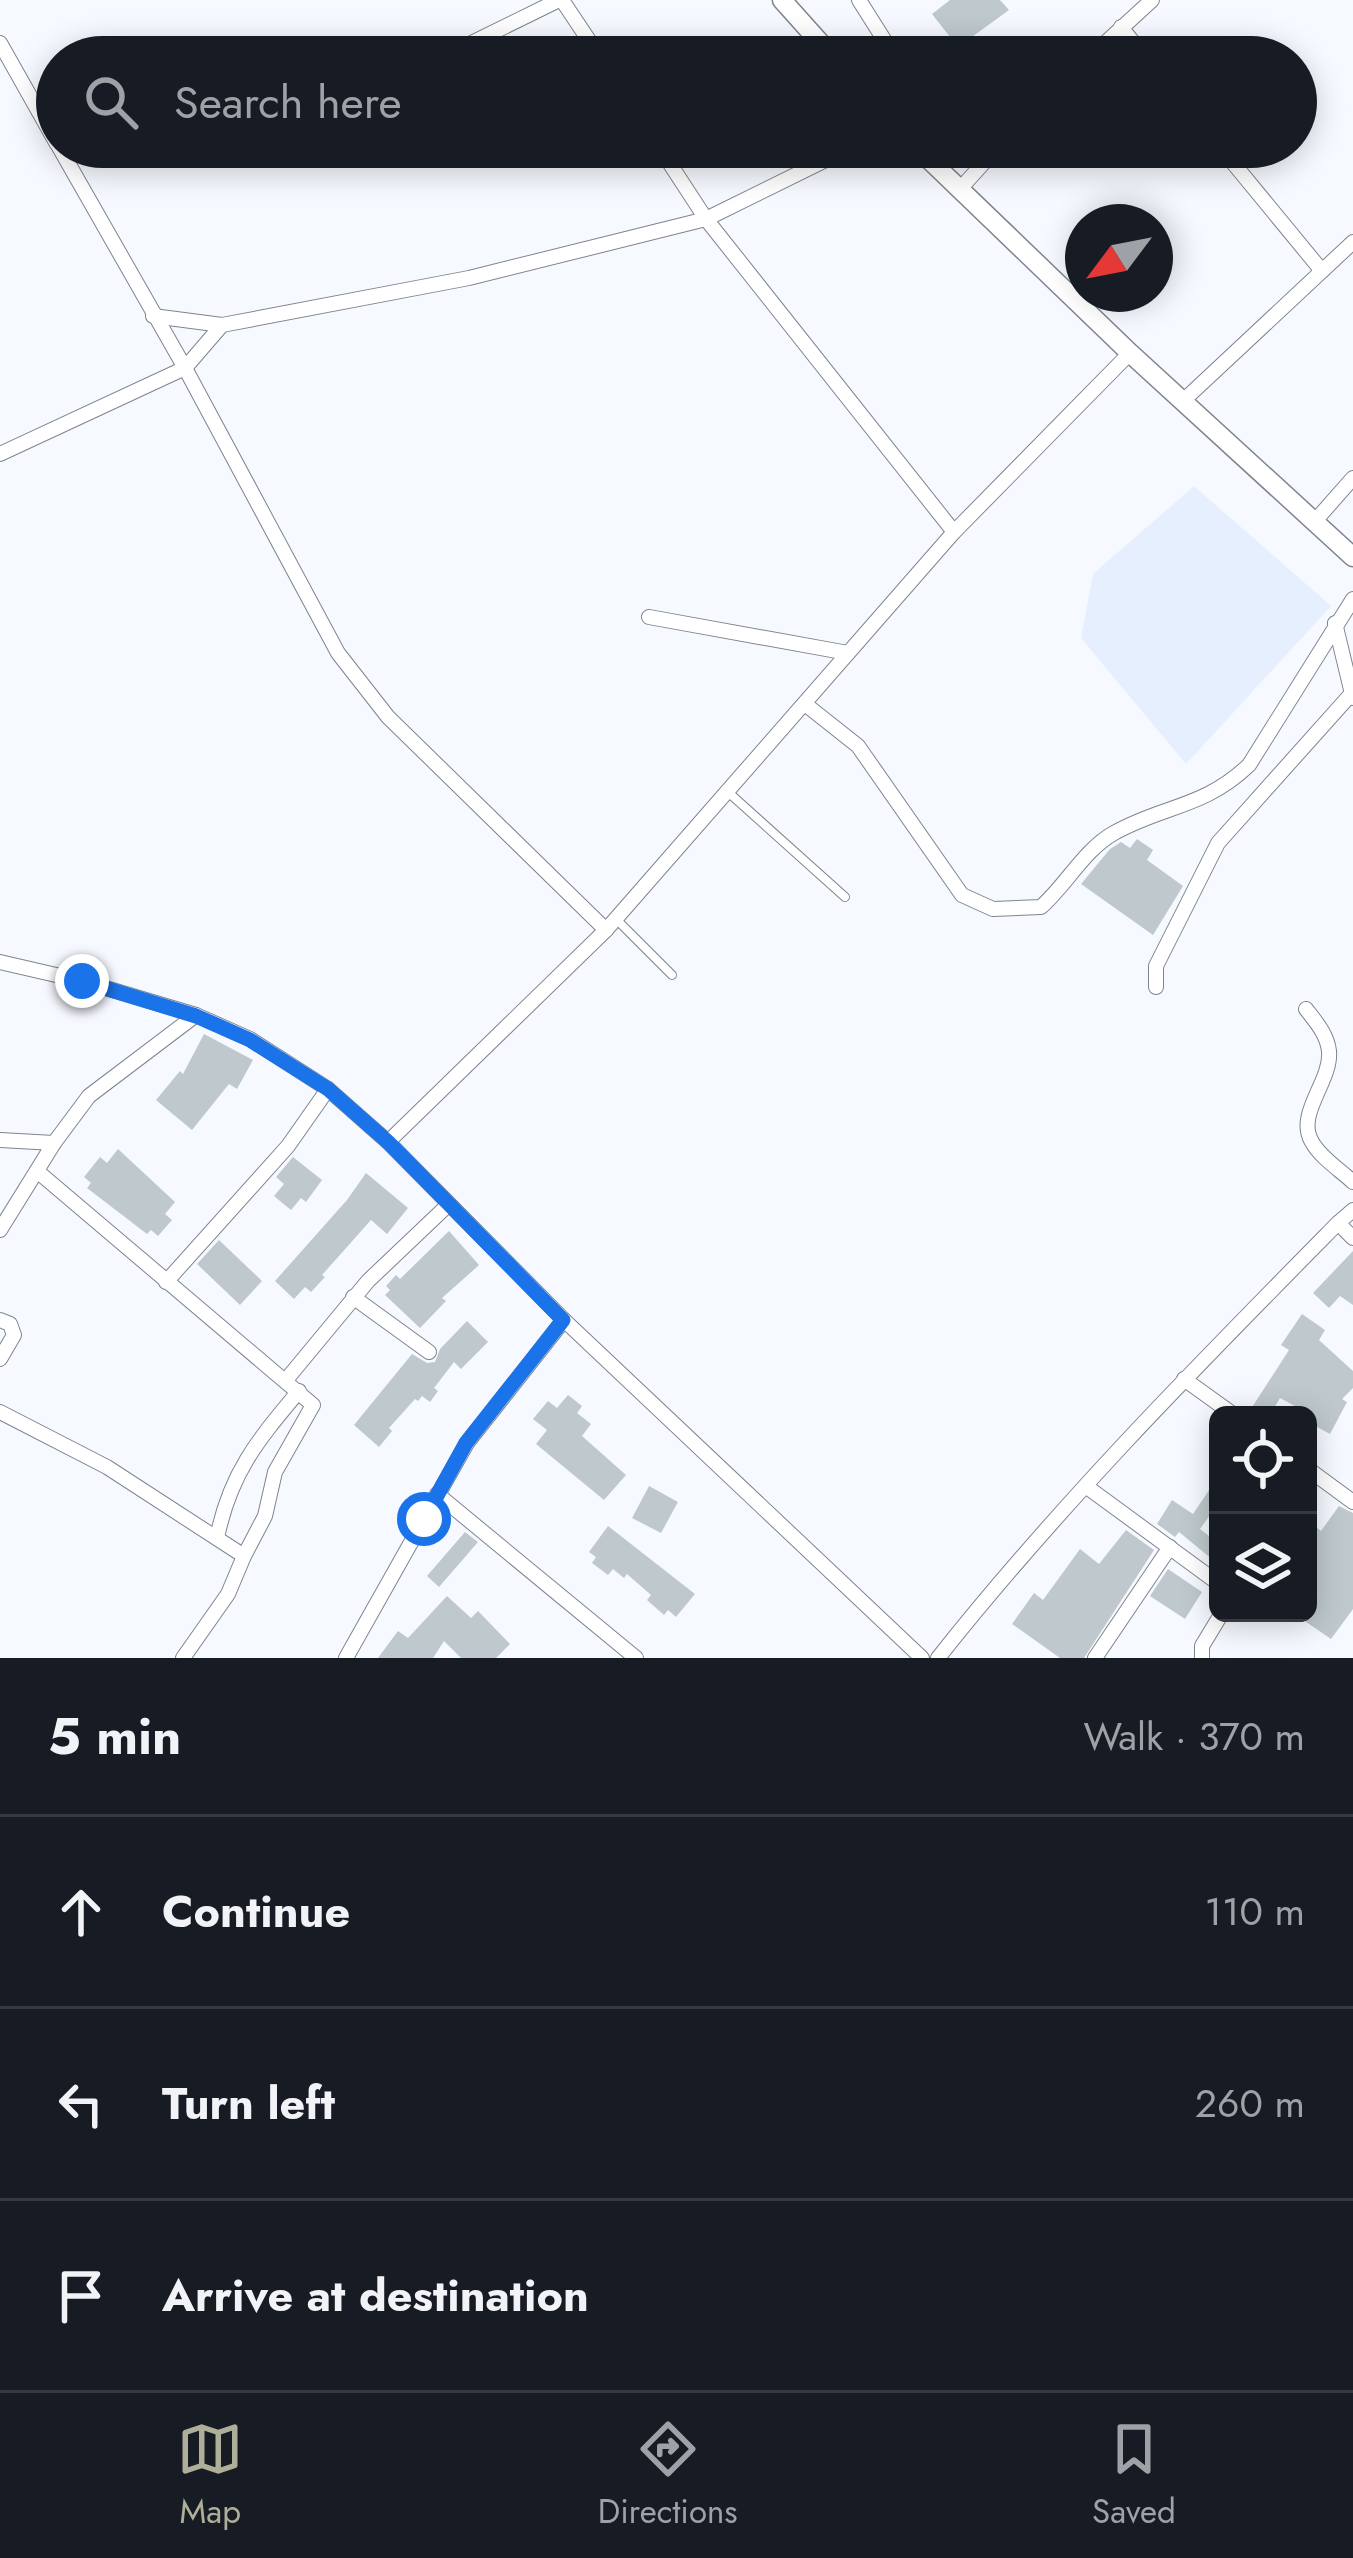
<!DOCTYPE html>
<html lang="en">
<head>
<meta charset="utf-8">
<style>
  body { margin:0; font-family:Jost,sans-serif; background:#242831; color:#f1f3f6 }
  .controls { position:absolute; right:36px; bottom:36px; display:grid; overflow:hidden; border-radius:18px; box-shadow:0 6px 30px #0003 }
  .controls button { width:108px; height:108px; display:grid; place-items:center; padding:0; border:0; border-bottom:3px solid #363941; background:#171b24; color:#f1f3f6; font:60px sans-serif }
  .compass { position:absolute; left:1065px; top:204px; width:108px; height:108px; border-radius:50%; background:#171b24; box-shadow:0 6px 30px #0003; rotate:238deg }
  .stop { position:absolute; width:36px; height:36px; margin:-27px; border:9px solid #1a73e8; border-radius:50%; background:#fff }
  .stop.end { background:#1a73e8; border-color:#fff; box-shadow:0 3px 12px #0008 }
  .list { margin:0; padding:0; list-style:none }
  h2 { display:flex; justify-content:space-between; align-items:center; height:156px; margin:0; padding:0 48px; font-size:51px }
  h2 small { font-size:39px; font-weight:400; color:#9ea1a6 }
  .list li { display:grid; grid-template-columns:78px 1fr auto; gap:36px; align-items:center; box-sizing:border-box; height:192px; padding:0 48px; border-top:3px solid #363941 }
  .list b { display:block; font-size:45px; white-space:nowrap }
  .list em { font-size:39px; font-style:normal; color:#9ea1a6 }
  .icon { flex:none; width:66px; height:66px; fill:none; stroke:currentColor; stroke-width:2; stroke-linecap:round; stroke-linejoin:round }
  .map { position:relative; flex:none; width:1353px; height:1658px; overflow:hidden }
  .search { position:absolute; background:#171b24; box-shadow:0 6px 30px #0003; left:36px; right:36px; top:36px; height:132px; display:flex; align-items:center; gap:30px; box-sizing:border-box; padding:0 42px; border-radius:66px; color:#9ea1a6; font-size:45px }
  .sheet { height:732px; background:#171b24 }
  nav { display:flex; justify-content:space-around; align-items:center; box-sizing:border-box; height:168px; border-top:3px solid #363941; background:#171b24; font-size:33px; color:#9ea1a6 }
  nav a { display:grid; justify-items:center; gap:6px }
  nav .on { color:#aeae99 }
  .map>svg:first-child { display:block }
  .built { fill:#e5effe }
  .building { fill:#bfc9cd }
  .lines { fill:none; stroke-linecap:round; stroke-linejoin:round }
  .service-casing { stroke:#7f848c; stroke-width:10 }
  .minor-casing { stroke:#7f848c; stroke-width:16 }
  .secondary-casing { stroke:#7f848c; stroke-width:21 }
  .service { stroke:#fff; stroke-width:8 }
  .minor { stroke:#fff; stroke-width:14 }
  .secondary { stroke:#fff; stroke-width:18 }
  .route { stroke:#1a73e8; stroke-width:15 }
</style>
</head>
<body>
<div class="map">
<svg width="1353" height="1658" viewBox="0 0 1353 1658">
  <rect width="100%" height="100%" fill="#f6f9ff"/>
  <polygon class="built" points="1194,486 1331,606 1186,764 1081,638 1093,574"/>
  <g class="building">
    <polygon points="950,0 1000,0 1009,10 958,47 932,14"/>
    <polygon points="1137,839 1153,850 1147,860 1183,886 1153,935 1081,884 1110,849 1121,842 1130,848"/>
    <polygon points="204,1034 253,1060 237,1089 229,1084 192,1130 156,1100 180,1071 183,1074"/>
    <polygon points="118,1149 175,1202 165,1214 172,1220 158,1236 151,1230 147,1234 87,1188 91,1183 84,1177 100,1157 107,1163"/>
    <polygon points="293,1157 322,1180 306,1202 301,1198 291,1210 274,1196 284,1184 276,1177"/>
    <polygon points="366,1173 408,1208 387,1234 371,1220 322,1275 325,1277 311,1292 305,1287 294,1299 275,1281 347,1200"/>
    <polygon points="449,1231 479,1265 442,1298 446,1301 420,1328 385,1295 390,1290 386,1286 396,1275 400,1279"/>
    <polygon points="219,1240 262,1281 240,1305 197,1264"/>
    <polygon points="1353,1251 1353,1305 1340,1296 1329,1308 1313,1293"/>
    <polygon points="1302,1314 1325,1330 1319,1340 1353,1371 1353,1388 1342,1399 1347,1402 1330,1434 1308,1422 1308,1413 1280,1398 1270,1415 1247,1415 1289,1350 1281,1345"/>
    <polygon points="467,1321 488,1342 461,1369 454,1362 434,1388 438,1391 430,1402 422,1396 418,1401 415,1399 389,1428 392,1431 379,1447 354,1425 412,1354 427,1363 435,1362 440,1349"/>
    <polygon points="568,1395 582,1406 577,1413 591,1424 582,1436 626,1475 604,1500 536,1444 547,1430 533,1419 548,1401 557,1408"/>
    <polygon points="1218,1477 1218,1504 1200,1529 1218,1543 1218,1564 1179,1532 1175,1537 1157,1524 1172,1500 1193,1514"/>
    <polygon points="649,1486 678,1502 661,1533 632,1518"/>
    <polygon points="1339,1506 1353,1513 1353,1609 1331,1639 1293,1613 1308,1613 1308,1521 1321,1531"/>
    <polygon points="608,1526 695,1594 676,1617 668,1610 664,1615 647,1600 651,1595 627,1574 624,1578 613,1569 608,1575 592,1563 596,1557 589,1552"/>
    <polygon points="1126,1530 1154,1550 1084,1658 1060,1658 1012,1624 1034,1593 1043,1600 1080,1549 1099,1564"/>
    <polygon points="465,1532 478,1542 439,1587 427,1576"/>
    <polygon points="1168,1569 1202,1592 1185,1619 1150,1596"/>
    <polygon points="447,1596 471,1618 478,1611 510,1644 496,1658 461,1658 444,1641 433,1658 378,1658 398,1631 408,1638"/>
  </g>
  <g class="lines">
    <g class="service-casing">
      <g id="service">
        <polyline points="728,792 845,897"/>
        <polyline points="616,919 672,975"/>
      </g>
    </g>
    <g class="minor-casing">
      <g id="minor">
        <polyline points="562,0 600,57"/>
        <polyline points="859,0 895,57"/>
        <polyline points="1121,27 1145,57"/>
        <polyline points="0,43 57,144"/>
        <polyline points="443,57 559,0"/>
        <polyline points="1090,57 1152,0"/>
        <polyline points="59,147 185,368 338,653 388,717 606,930 954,532"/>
        <polyline points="852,147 706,219 954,532 1130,353"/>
        <polyline points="973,147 983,162"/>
        <polyline points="1220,147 1322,271"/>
        <polyline points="960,189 998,147"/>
        <polyline points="153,316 222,325 469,278 706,219 659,147"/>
        <polyline points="1184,400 1353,242"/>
        <polyline points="0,454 185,368 222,325"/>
        <polyline points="1315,521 1353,478"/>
        <polyline points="649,617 848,653"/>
        <polyline points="1335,623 1353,698"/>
        <path d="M 805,704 L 858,746 L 962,895 L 993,909 L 1041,907 C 1066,885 1085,849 1114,833 C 1164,805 1204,808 1249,765 L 1353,599"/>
        <polyline points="0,962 82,981 196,1015 89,1096 54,1143 0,1230"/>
        <polyline points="1156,987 1156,966 1218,843 1352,693"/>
        <path d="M 1306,1009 C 1316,1022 1327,1034 1329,1051 C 1332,1081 1295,1114 1312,1142 C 1320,1157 1340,1170 1353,1182"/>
        <polyline points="196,1015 250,1039 328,1089 388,1142 564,1320 922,1658"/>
        <polyline points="0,1140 54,1143"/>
        <polyline points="388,1142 606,930"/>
        <polyline points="37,1171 313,1405 275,1472 265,1516 244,1556"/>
        <polyline points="1338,1223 1353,1210"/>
        <polyline points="166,1282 288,1146 328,1089"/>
        <polyline points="353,1297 429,1352"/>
        <polyline points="0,1320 10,1324 14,1335 0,1359"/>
        <polyline points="1184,1379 1234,1415"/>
        <polyline points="286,1380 368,1281 448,1205"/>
        <polyline points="0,1412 107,1467 244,1556 228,1594 183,1658"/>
        <polyline points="1308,1469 1353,1502"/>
        <polyline points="1087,1487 1218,1583"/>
        <polyline points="437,1494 636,1658"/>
        <path d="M 217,1538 C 230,1473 258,1440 299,1391"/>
        <polyline points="346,1658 467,1443 564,1320"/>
        <path d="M 938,1658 C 1060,1504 1200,1363 1338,1223 L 1353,1238"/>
        <polyline points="1095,1658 1170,1547"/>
        <polyline points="1202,1658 1202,1646 1222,1613"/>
      </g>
    </g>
    <g class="secondary-casing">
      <g id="secondary">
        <polyline points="782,0 833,57"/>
        <polyline points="916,147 1130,353 1353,557"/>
      </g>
    </g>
    <use href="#service" class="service"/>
    <use href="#minor" class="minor"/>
    <use href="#secondary" class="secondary"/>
  </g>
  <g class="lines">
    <polyline class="route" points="82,981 196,1016 250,1040 328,1089 388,1142 563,1320 466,1443 424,1519"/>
  </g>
</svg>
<div class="controls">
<button><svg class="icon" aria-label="locate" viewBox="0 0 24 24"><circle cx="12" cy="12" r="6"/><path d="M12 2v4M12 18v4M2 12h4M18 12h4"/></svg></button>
<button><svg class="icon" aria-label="layers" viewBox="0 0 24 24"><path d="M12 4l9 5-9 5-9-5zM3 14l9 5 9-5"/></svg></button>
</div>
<svg class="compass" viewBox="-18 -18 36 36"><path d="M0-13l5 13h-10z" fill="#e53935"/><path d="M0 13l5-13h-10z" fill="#9ea1a6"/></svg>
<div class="stop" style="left:424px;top:1519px"></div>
<div class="stop end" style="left:82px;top:981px"></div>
<div class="search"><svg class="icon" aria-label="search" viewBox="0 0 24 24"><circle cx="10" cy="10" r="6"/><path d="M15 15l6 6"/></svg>Search here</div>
</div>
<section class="sheet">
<h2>5 min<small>Walk · 370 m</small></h2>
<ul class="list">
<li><svg class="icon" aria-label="ahead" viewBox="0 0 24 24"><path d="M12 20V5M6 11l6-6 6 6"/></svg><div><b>Continue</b></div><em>110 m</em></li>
<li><svg class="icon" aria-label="left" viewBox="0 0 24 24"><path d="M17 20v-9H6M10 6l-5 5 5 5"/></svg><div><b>Turn left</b></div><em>260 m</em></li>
<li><svg class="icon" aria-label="arrive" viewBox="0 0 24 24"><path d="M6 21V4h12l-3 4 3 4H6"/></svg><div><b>Arrive at destination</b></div></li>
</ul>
</section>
<nav>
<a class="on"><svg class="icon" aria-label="map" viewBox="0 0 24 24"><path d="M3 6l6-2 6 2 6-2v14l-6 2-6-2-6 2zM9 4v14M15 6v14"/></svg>Map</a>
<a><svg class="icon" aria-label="directions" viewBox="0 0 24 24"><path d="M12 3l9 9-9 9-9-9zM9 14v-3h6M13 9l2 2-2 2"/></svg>Directions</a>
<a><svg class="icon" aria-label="saved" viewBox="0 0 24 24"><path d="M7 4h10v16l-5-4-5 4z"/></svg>Saved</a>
</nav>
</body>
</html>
